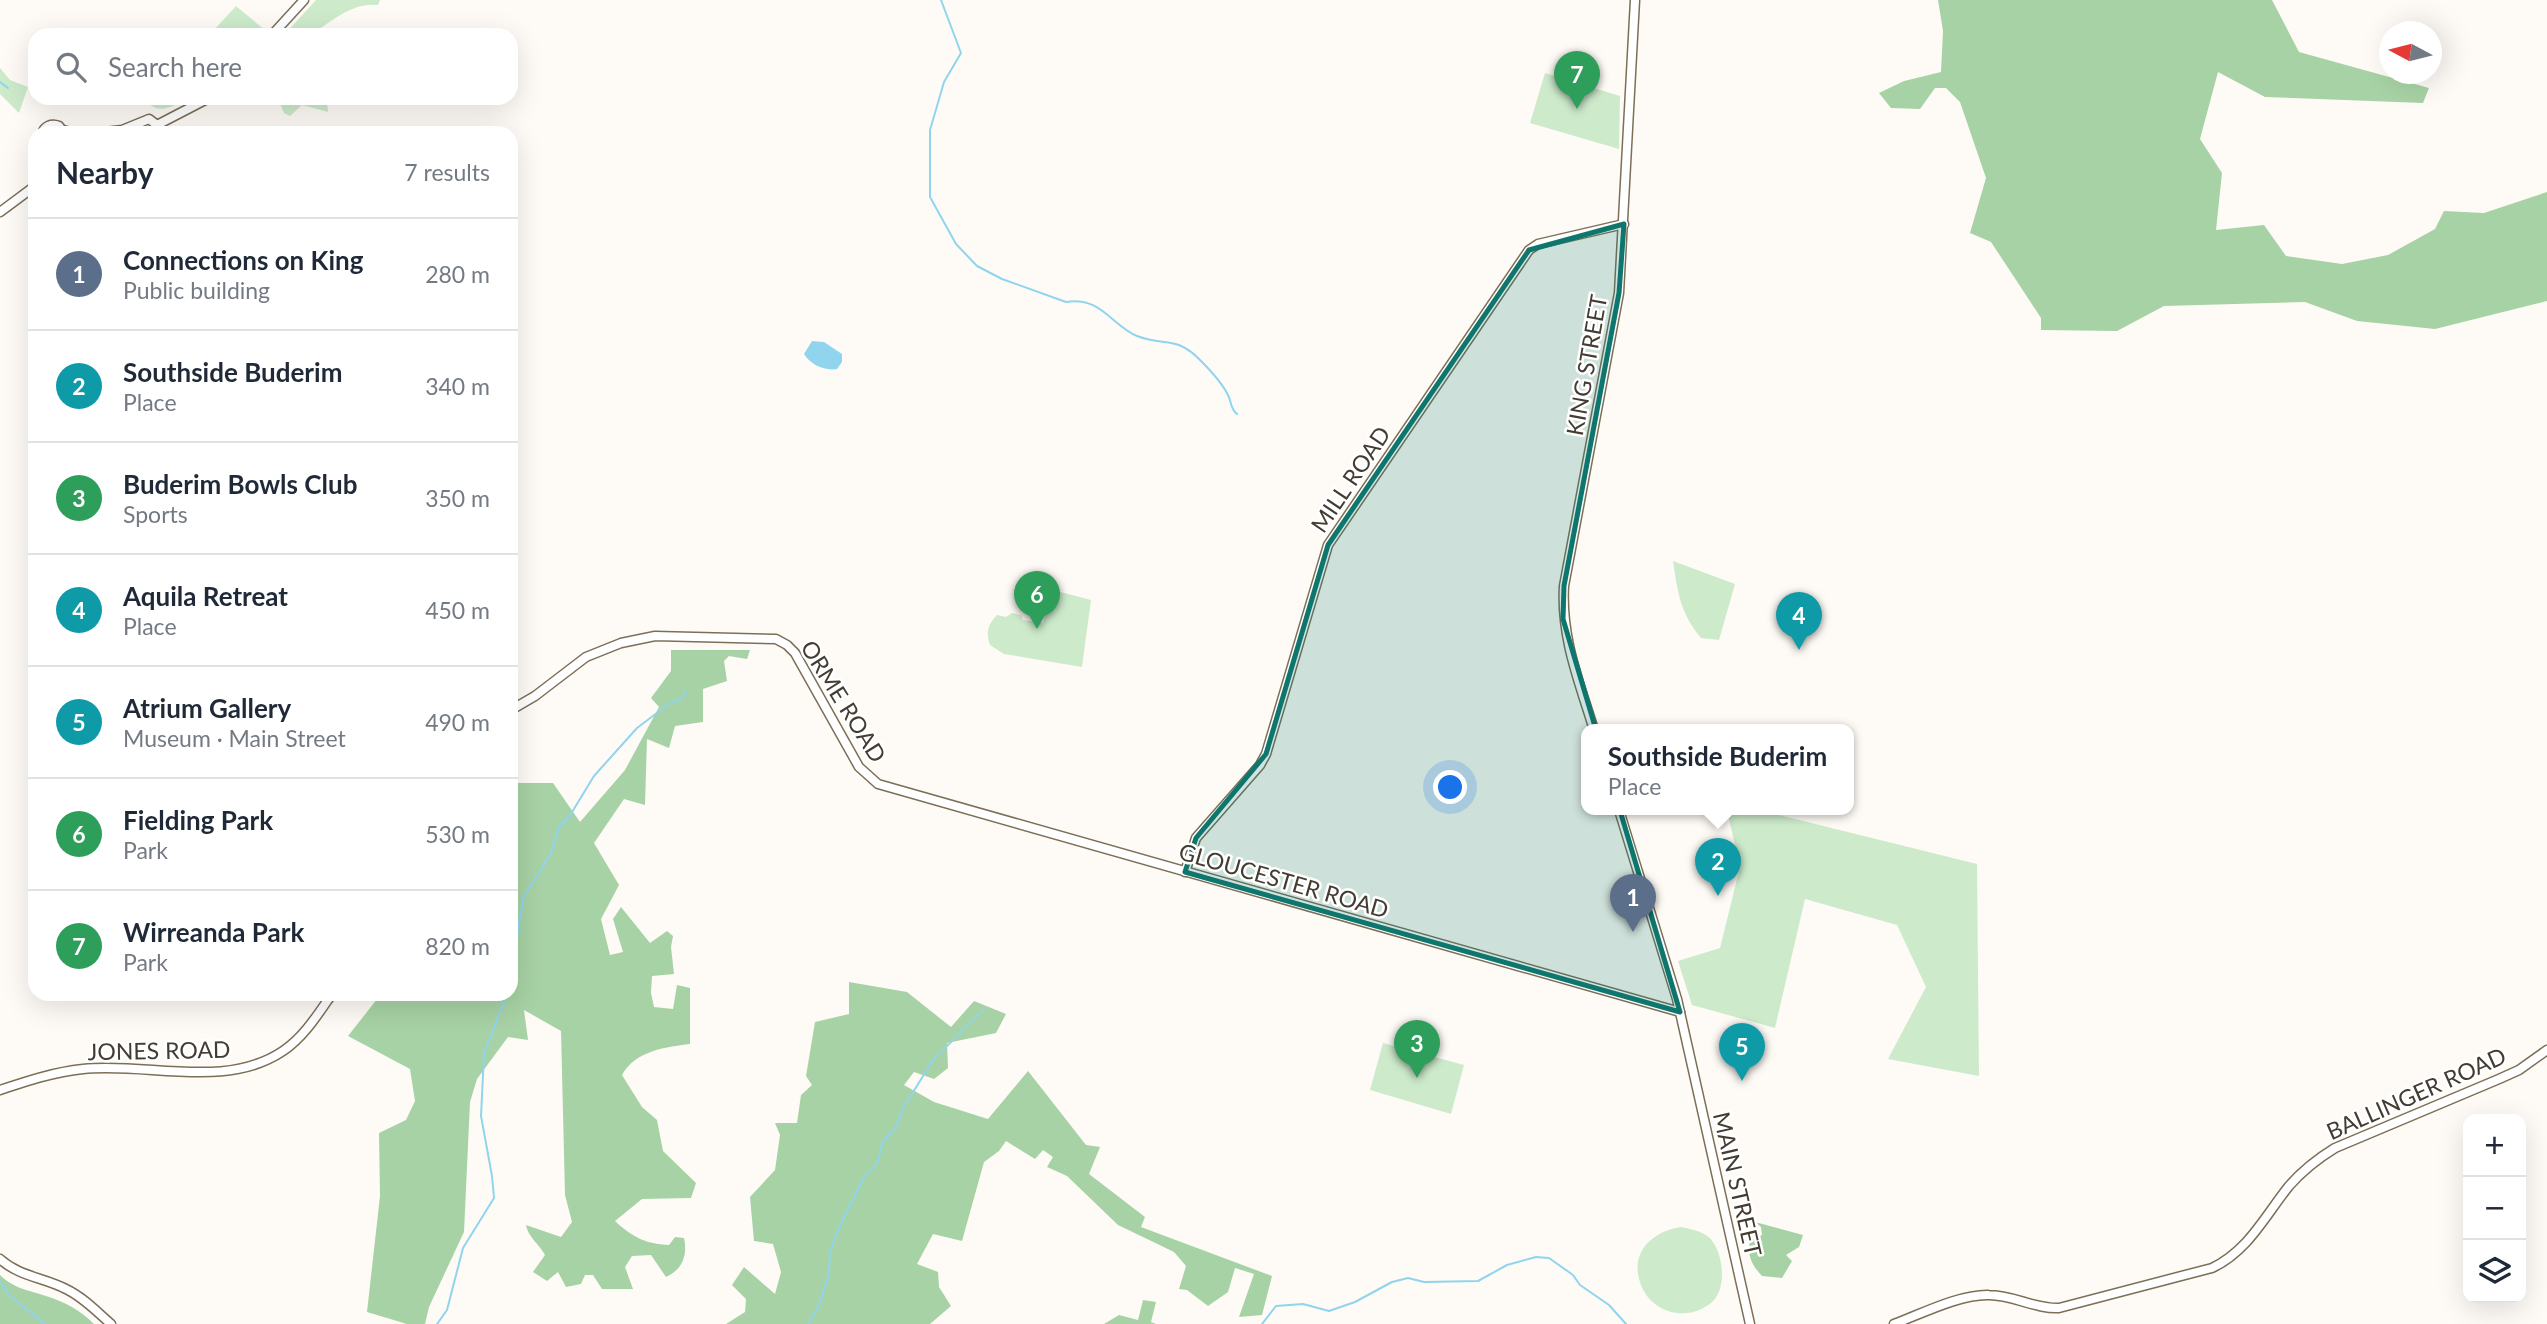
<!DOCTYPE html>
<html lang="en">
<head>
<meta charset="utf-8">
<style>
  body { margin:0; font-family:Lato,sans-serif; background:#f2f2f3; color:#1f2937 }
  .controls { position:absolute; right:21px; bottom:21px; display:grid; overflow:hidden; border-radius:14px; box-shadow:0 7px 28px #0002 }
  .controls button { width:63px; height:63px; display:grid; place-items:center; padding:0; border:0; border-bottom:2px solid #e0e1e3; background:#fff; color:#1f2937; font:35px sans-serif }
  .compass { position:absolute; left:2379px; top:21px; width:63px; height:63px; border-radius:50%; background:#fff; box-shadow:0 7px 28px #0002; rotate:277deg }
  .you { position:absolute; left:1451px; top:788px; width:24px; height:24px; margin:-18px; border:5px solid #fff; border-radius:50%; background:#1a73e8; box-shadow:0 0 0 10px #1a73e833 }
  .badge { display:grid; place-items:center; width:46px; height:46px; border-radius:50%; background:#0763b0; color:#fff; font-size:23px; font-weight:700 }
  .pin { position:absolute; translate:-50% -58px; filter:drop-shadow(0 2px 4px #0008) }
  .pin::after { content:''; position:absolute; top:37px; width:24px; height:21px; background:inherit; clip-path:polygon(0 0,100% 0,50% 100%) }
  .popup { position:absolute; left:1581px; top:724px; width:273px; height:91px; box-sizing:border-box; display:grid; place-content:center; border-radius:14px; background:#fff; filter:drop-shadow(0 2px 5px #0005); font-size:23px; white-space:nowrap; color:#747a83 }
  .popup b { font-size:26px; color:#1f2937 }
  .popup::after { content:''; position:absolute; left:50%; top:100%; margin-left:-14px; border:14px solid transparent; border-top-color:#fff }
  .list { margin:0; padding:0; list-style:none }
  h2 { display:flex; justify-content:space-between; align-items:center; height:91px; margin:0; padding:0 28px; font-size:30px }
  h2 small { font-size:23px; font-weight:400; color:#747a83 }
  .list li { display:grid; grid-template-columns:46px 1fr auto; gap:21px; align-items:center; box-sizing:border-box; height:112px; padding:0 28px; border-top:2px solid #e0e1e3 }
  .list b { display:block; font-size:26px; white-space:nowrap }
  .list p { margin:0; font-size:23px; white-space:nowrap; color:#747a83 }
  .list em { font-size:23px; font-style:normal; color:#747a83 }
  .icon { flex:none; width:38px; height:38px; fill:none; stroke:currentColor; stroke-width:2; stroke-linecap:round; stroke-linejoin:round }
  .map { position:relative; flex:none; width:2547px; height:1324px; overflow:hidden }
  .search { position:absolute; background:#fff; box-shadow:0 7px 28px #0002; left:28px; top:28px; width:490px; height:77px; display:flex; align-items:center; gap:18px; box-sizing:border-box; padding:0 24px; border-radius:21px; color:#747a83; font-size:26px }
  .panel { position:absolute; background:#fff; box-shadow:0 7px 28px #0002; left:28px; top:126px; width:490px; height:875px; border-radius:21px }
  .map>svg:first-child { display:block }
  .green { fill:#cdeacb }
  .forest { fill:#a7d2a5 }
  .water { fill:#90d4ed }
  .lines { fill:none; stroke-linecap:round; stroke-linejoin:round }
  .stream { stroke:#90d4ed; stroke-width:2 }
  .secondary-casing { stroke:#7b6f57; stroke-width:11 }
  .secondary { stroke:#fff; stroke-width:8 }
  .marked { fill:#0f766e; fill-opacity:0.2; stroke:#0f766e; stroke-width:5; stroke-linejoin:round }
  .labels { text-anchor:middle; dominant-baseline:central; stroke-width:5; stroke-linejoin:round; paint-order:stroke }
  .street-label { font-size:23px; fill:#423c32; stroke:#fff }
</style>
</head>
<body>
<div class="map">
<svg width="2547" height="1324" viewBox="0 0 2547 1324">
  <rect width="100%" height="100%" fill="#fefbf6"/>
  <g class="green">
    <path d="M 316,0 L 380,0 L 378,5 C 354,2 334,19 315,32 L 316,35 L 284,35 Z"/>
    <polygon points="236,6 265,30 259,35 204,35 214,30"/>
    <polygon points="0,68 10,80 28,87 19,113 0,94"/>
    <polygon points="1545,73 1620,96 1619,149 1530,123"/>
    <path d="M 144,98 L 187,98 C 171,108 156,116 144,98 Z"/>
    <polygon points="278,98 327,98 328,112 302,105 290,116 284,113"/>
    <path d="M 1673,561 L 1735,584 L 1719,640 L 1701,638 C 1680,612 1678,594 1673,561 Z"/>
    <path d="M 1053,590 L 1091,600 L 1082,667 L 1004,654 L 990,645 C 986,632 987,626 997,615 L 1006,617 L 1012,613 L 1021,615 L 1023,620 L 1043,623 Z"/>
    <polygon points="1727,810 1759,810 1977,864 1979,1076 1888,1059 1926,987 1897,925 1805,899 1775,1028 1692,1005 1678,961 1720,948 1740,867"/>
    <polygon points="1383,1043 1464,1065 1451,1114 1370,1090"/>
    <path d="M 1680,1227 C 1692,1229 1707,1232 1713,1242 C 1723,1257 1726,1284 1715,1299 C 1692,1324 1650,1315 1640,1282 C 1630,1252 1652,1232 1680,1227 Z"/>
  </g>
  <g class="forest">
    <polygon points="1938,0 2272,0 2299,52 2429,88 2423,103 2265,97 2218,72 2200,139 2222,173 2216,230 2264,225 2286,256 2342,264 2388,255 2435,229 2444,211 2484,213 2547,192 2547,301 2435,329 2357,321 2305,302 2164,306 2117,331 2041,330 2041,318 1991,242 1970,233 1986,178 1960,102 1946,88 1935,88 1920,109 1891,108 1879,93 1904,81 1941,72 1943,31"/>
    <path d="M 671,650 L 750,650 L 747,659 L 729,656 L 724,661 L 727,681 L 703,689 L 703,722 L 675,726 L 669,748 L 647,739 L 645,805 L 624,799 L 594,843 L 619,885 L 601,919 L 610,955 L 623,952 L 613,919 L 621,907 L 650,943 L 667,931 L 673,936 L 671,947 L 674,974 L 652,976 L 651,993 L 654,1007 L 673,1009 L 677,985 L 690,988 L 690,1044 C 665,1047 635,1051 622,1075 L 642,1107 L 657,1120 L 663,1151 L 696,1183 L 691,1198 L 642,1199 L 615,1221 C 632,1237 646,1244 669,1245 L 675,1237 L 684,1238 C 688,1255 682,1270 666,1277 L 651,1255 L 632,1256 L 625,1267 L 633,1289 L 602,1289 L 593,1275 L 585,1275 L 581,1284 L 566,1287 L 558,1272 L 547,1281 L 533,1272 L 545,1255 C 539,1244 528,1237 526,1225 L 561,1237 L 572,1222 L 565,1195 L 561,1031 L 524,1010 L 528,1040 L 508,1037 L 477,1079 L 470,1102 L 464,1232 L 429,1307 L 425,1324 L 407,1324 L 367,1312 L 380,1196 L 379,1133 L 406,1120 L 415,1101 L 410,1069 L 348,1036 L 381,994 L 511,994 L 511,783 L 553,783 L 580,822 L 625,770 L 659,707 L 651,698 L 671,671 Z"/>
    <polygon points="849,982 907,992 951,1027 974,1001 1006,1014 996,1033 947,1043 948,1068 934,1079 914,1072 904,1085 934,1102 988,1119 1028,1071 1086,1145 1100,1147 1089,1174 1145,1217 1141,1227 1272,1276 1262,1315 1239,1317 1254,1274 1235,1268 1228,1292 1208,1306 1187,1290 1179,1289 1186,1266 1174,1252 1118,1225 1067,1176 1047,1167 1053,1157 1043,1150 1035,1159 1006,1141 999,1151 984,1162 962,1241 933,1234 917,1264 938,1272 939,1287 951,1306 930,1324 726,1324 745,1312 746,1299 732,1285 744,1267 775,1294 781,1272 773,1244 754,1241 750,1197 775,1170 780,1135 775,1123 797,1123 801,1095 812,1085 806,1076 815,1022 849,1014"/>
    <path d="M 1755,1222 L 1803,1235 L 1799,1247 L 1786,1255 L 1792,1261 L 1782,1278 L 1762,1276 C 1752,1265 1747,1256 1750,1241 L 1762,1235 L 1761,1227 Z"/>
    <path d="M 0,1275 C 14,1289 29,1290 46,1296 C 65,1302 80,1310 94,1324 L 0,1324 Z"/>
    <polygon points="1143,1300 1156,1302 1151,1322 1156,1324 1104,1324 1119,1315 1138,1320"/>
  </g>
  <path class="water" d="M 812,341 L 824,342 L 842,354 L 842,362 L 837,369 C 824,371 811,365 804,354 Z"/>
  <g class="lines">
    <g class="stream">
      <path d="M 941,0 L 961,53 L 944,82 L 930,130 L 930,197 L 956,244 L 977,266 L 1002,279 L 1066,302 C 1101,296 1112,326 1137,336 C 1166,347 1176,335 1201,361 C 1211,371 1222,383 1228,395 C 1232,403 1230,408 1237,414"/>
      <polyline points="0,82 8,88"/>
      <polyline points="511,977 523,898 551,853 559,827 569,817 594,776 637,728 670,703 681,699 686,691"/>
      <polyline points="0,1282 10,1296 45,1324"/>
      <polyline points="437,1324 447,1310 463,1248 494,1198 492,1176 481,1116 484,1054 507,994"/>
      <polyline points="808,1324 818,1308 829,1273 830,1253 838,1230 864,1177 877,1164 883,1142 898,1124 902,1110 933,1060 983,1010"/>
      <polyline points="1262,1324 1276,1306 1303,1304 1329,1311 1355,1302 1392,1282 1408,1278 1424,1282 1478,1281 1507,1265 1536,1257 1549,1258 1573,1275 1580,1285 1609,1305 1626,1324"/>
    </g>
    <g class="secondary-casing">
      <g id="secondary">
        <polyline points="272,35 304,0"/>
        <polyline points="157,125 209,98"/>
        <polyline points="63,130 75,133"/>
        <path d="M 42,133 C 45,126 51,123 59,126 L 64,133"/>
        <polyline points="97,133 122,130 149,119 157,125 156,133"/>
        <polyline points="0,212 35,186"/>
        <polyline points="511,710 535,696 586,657 621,643 655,636 776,639 787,645 795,653 859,767 878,784 1680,1012"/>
        <path d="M 1594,730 C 1579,681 1561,638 1564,586 L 1619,293 L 1635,0"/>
        <polyline points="1619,810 1677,999 1750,1324"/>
        <polyline points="1185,872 1196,838 1260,765 1266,754 1328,545 1529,250 1538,244 1624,224"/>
        <path d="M 0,1090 C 27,1081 54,1072 83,1069 C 148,1062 225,1090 283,1051 C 304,1037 318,1014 332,994"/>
        <path d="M 0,1259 C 20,1277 43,1277 66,1289 C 83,1297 97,1312 111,1324"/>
        <path d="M 1894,1324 C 1921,1314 1960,1294 1989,1295 C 2013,1295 2035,1309 2059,1308 L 2212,1268 C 2248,1251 2265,1216 2289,1186 C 2303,1170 2317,1159 2335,1148 L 2499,1079 L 2519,1070 L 2547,1050"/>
      </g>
    </g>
    <use href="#secondary" class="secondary"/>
  </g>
  <path class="marked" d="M 1624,224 L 1619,293 L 1564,586 L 1563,619 L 1680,1012 L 1185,872 L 1196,838 L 1266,754 L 1328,545 L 1529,250 Z"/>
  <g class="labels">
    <g class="street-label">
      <text transform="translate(1586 365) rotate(-80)">KING STREET</text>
      <text transform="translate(1350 479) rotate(-56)">MILL ROAD</text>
      <text transform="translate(844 701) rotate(58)">ORME ROAD</text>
      <text transform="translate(1284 880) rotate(16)">GLOUCESTER ROAD</text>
      <text transform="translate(159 1050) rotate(-1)">JONES ROAD</text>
      <text transform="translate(2416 1093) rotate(-24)">BALLINGER ROAD</text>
      <text transform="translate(1738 1184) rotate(77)">MAIN STREET</text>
    </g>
  </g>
</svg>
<div class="controls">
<button>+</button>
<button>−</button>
<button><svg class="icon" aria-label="layers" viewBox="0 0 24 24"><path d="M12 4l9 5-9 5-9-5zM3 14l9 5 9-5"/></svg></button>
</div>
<svg class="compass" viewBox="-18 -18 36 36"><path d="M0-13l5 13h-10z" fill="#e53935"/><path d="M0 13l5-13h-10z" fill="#747a83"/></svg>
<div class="you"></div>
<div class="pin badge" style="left:1633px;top:932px;background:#5c6f8a">1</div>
<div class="pin badge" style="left:1718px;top:896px;background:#0f9aa8">2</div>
<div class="popup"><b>Southside Buderim</b>Place</div>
<div class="pin badge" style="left:1417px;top:1078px;background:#2e9e5b">3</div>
<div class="pin badge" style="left:1799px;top:650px;background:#0f9aa8">4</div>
<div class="pin badge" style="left:1742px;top:1081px;background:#0f9aa8">5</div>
<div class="pin badge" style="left:1037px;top:629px;background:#2e9e5b">6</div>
<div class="pin badge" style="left:1577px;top:109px;background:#2e9e5b">7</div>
<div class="search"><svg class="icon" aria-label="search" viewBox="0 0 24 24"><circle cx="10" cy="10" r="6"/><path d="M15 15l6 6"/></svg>Search here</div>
<section class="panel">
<h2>Nearby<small>7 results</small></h2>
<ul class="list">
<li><span class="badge" style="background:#5c6f8a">1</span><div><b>Connections on King</b><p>Public building</p></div><em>280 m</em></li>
<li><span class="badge" style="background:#0f9aa8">2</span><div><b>Southside Buderim</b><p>Place</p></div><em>340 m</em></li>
<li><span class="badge" style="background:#2e9e5b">3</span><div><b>Buderim Bowls Club</b><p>Sports</p></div><em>350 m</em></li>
<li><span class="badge" style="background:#0f9aa8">4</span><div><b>Aquila Retreat</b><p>Place</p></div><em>450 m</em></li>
<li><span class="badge" style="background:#0f9aa8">5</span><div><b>Atrium Gallery</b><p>Museum · Main Street</p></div><em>490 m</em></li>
<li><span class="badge" style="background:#2e9e5b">6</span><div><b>Fielding Park</b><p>Park</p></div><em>530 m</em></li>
<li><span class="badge" style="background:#2e9e5b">7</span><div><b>Wirreanda Park</b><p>Park</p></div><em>820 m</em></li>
</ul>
</section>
</div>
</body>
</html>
